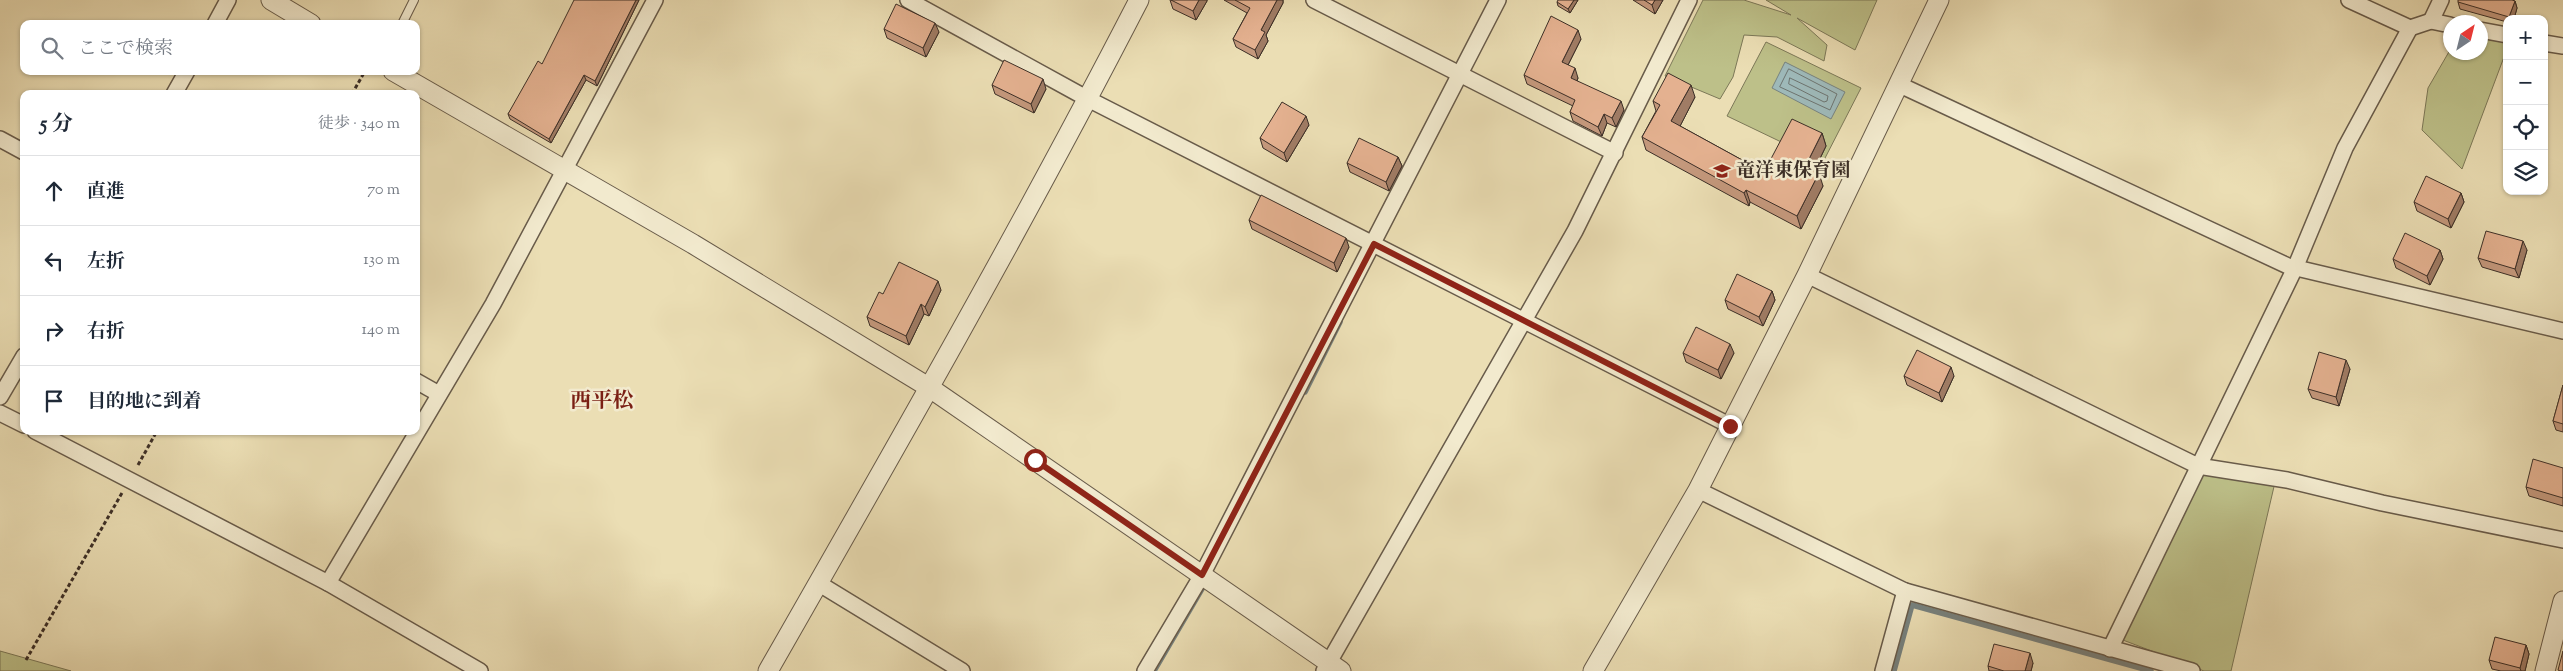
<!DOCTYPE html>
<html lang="ja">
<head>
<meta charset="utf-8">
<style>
  body { margin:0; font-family:"Sorts Mill Goudy","Noto Serif JP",serif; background:#f6f6f7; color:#1f2937 }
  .controls { position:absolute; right:15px; top:15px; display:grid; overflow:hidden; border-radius:10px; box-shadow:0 1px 4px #0004 }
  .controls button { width:45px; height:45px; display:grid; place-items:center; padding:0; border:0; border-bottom:1px solid #e0e1e3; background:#fff; color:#1f2937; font:25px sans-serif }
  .compass { position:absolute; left:2443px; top:15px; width:45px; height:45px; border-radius:50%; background:#fff; box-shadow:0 1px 4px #0004; rotate:35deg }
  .stop { position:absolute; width:15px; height:15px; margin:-11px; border:4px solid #8f2418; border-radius:50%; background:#fff }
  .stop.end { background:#8f2418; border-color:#fff; box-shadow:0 1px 5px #0008 }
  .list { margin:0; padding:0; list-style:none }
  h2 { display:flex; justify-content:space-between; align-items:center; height:65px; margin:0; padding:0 20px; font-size:21px }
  h2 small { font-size:16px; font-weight:400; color:#747a83 }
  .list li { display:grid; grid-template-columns:32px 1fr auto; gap:15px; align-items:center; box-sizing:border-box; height:70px; padding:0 20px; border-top:1px solid #e0e1e3 }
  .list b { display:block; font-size:19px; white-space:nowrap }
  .list em { font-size:16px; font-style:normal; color:#747a83 }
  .icon { flex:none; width:28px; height:28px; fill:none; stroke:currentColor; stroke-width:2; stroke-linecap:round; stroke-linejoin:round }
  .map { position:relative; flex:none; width:2563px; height:671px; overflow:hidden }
  .search { position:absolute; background:#fff; box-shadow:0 1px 4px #0004; left:20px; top:20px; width:400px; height:55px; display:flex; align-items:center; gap:12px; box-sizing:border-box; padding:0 18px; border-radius:10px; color:#747a83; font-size:19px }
  .panel { position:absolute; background:#fff; box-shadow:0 1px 4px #0004; left:20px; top:90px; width:400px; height:345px; border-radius:10px }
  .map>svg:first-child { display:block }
  .green { fill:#bdc089; stroke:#7c7858 }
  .water { fill:#9eb9b9; stroke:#77827f }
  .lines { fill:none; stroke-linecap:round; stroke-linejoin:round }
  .shore { stroke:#6d7470; stroke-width:1 }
  .stream { stroke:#77827f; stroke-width:5.5 }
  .service-casing { stroke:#685b4a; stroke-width:10 }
  .minor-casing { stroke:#685b4a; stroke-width:18 }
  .tertiary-casing { stroke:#685b4a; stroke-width:21 }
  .path { stroke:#3c2f27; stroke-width:3; stroke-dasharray:4 2.5; stroke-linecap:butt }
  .service { stroke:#f2eace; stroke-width:8 }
  .minor { stroke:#f2eace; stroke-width:15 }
  .tertiary { stroke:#f2eace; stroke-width:19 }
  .wall { fill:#c4987c; stroke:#3c2f27 }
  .shaded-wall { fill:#a07c65; stroke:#3c2f27 }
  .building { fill:#e4b190; stroke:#3c2f27 }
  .route { stroke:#8f2418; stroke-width:6 }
  .labels { text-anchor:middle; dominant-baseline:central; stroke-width:5; stroke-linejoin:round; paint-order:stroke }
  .poi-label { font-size:19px; font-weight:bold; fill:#3c2f27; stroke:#f2eace; text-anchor:start }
  .quarter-label { font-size:21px; font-weight:bold; fill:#7a1f14; stroke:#f2eace }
</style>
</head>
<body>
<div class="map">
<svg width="2563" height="671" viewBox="0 0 2563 671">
  <rect width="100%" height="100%" fill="#ebdeb4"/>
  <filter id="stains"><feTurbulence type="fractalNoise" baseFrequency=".004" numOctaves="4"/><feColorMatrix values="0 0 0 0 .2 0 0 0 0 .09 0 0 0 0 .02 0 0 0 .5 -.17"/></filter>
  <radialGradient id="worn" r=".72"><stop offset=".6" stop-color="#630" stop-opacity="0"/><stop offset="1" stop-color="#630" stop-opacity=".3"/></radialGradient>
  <g class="green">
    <polygon points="1703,0 1744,0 1791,15 1766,0 1877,0 1855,50 1797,18 1827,45 1824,61 1777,37 1744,35 1733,77 1720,99 1665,76"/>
    <polygon points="2481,36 2507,36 2507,49 2462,169 2422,130 2428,88 2450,50 2450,52 2480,52"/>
    <polygon points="1766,42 1861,88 1823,162 1727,116"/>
    <polygon points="2198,466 2276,478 2231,671 2204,671 2115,637"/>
    <polygon points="0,651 71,671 0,671"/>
  </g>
  <polygon class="water" points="1785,62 1845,92 1831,119 1772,88"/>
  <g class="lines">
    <g class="shore">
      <polygon points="1789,69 1837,94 1830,110 1780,87"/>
      <polygon points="1790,78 1828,96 1827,101 1824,102 1789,84"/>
    </g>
    <g class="stream">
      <polyline points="1305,392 1340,322"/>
      <polyline points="1154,671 1206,582"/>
      <polyline points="1894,671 1912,605 2151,671"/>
    </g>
    <g class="service-casing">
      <polyline id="service" points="402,24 414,0"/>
    </g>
    <g class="minor-casing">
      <g id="minor">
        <polyline points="908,0 1088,99 1731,426"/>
        <polyline points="1314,0 1615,153"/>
        <polyline points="2431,21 2441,0"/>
        <polyline points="215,24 228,0"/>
        <polyline points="2410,28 2431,21 2450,25"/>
        <polyline points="2480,30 2507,35"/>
        <polyline points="2544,43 2563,46"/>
        <polyline points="1900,85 2288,266 2563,331"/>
        <polyline points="174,94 187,71"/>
        <polyline points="0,139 24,152"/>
        <polyline points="1807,275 2198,466 2287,480 2382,503 2563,540"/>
        <polyline points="416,381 439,394"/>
        <polyline points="0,397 24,356"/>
        <polyline points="0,413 24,425"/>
        <polyline points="35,431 328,583 480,671"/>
        <polyline points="1698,490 1905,591 2192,671"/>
        <polyline points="328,583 493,304 655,0"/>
        <polyline points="818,583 962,671"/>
        <polyline points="2110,649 2295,268 2345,148 2410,28 2349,0"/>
        <polyline points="1145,671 1202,575 1498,0"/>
        <polyline points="1324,671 1575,231 1689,0"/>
        <polyline points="1883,671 1905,591"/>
      </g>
    </g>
    <g class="tertiary-casing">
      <g id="tertiary">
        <polyline points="271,0 311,24"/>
        <polyline points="393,71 693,244 930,388 1341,671"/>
        <path d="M 768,671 C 895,449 1022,227 1139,0"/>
        <polyline points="1593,671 1698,490 1807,275 1939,0"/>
        <polyline points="2545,671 2563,601"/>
      </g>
    </g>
    <g class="path">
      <polyline points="352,94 365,71"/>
      <polyline points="138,465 157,431"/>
      <polyline points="26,660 122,493"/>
    </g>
    <use href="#service" class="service"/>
    <use href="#minor" class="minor"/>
    <use href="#tertiary" class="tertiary"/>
  </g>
  <g class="wall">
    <polygon points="639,0 597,86 586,80 551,143 510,119 508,114 542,64"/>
    <polygon points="1170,0 1207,0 1207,1 1196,20 1173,9"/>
    <polygon points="1224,0 1283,0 1283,3 1266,35 1268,41 1258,59 1236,47 1233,39 1247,13"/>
    <polygon points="1578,0 1570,13 1558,6 1557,2"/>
    <polygon points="1633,0 1663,0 1655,14"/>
    <polygon points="2515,1 2517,8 2514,19 2507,19 2507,22 2460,9 2458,2"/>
    <polygon points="884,29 939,32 926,57 887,38"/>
    <polygon points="1581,39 1568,65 1578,78 1577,81 1624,110 1616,127 1607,123 1602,136 1573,121 1570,112 1573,106 1527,84 1524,75"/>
    <polygon points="992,85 1046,89 1034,113 995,94"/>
    <polygon points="1695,97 1680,126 1764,172 1822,133 1826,146 1814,171 1823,186 1801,229 1750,202 1749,206 1646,150 1642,137 1656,111 1653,101"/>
    <polygon points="1309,125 1287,162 1263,148 1260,138"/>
    <polygon points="1398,157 1402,166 1389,191 1350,172 1347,163"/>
    <polygon points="2461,193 2464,202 2451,228 2417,211 2414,202"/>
    <polygon points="1249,220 1349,247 1337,272 1252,229"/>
    <polygon points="2440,250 2443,259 2430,285 2396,268 2393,259"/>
    <polygon points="2527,250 2519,278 2482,267 2478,258"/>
    <polygon points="941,290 929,316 924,314 909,345 870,326 867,317 883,294"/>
    <polygon points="1772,291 1775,300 1763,326 1728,309 1725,300"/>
    <polygon points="1683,353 1734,353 1721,379 1686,362"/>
    <polygon points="2350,369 2339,406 2312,398 2308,389"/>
    <polygon points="1904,376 1954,376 1942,402 1907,385"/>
    <polygon points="2563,385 2563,432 2556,430 2553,421"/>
    <polygon points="2563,468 2563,506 2529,496 2526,487"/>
    <polygon points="2526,645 2529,654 2525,671 2501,671 2492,669 2489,660"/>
    <polygon points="2033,663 2031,671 1989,671 1988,666"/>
  </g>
  <g class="shaded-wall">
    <polygon points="636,0 639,0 597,86 595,81"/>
    <polygon points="1199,0 1207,0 1207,1 1196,20 1193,11"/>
    <polygon points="1277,0 1283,0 1283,3 1266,35 1268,41 1258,59 1255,50 1261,30"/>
    <polygon points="1574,0 1578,0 1570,13 1568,9"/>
    <polygon points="1655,0 1663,0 1655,14 1652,5"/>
    <polygon points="2515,1 2517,8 2514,19 2510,19 2509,17"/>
    <polygon points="935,23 939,32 926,57 923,48"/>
    <polygon points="1578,30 1581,39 1565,71 1562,62"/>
    <polygon points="1575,68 1578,78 1574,87 1571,78"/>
    <polygon points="584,75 586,80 551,143 549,139"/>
    <polygon points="1043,79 1046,89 1034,113 1031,104"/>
    <polygon points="1691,85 1695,97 1676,134 1671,121"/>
    <polygon points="1621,101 1624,110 1616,127 1612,118"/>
    <polygon points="1604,114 1607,123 1602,136 1598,127"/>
    <polygon points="1306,116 1309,125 1287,162 1284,153"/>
    <polygon points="1822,133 1826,146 1810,179 1805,167"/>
    <polygon points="1398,157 1402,166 1389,191 1386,182"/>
    <polygon points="1819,173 1823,186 1801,229 1797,216"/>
    <polygon points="1746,190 1750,202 1749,206 1744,193"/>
    <polygon points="2461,193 2464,202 2451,228 2448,219"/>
    <polygon points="1346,238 1349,247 1337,272 1334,263"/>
    <polygon points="2523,241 2527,250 2519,278 2515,269"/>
    <polygon points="2440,250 2443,259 2430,285 2427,276"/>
    <polygon points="938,281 941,290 929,316 925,307"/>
    <polygon points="1772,291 1775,300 1763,326 1759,317"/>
    <polygon points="921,304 924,314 909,345 906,336"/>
    <polygon points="1730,344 1734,353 1721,379 1718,370"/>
    <polygon points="2346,360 2350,369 2339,406 2336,397"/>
    <polygon points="1951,367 1954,376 1942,402 1939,393"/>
    <polygon points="2526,645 2529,654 2525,671 2521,671 2520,668"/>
    <polygon points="2030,653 2033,663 2031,671 2025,671"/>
  </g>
  <g class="building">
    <polygon points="574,0 636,0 595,81 584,75 549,139 508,114 538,61 542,64"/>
    <polygon points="1171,0 1199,0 1193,11"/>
    <polygon points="1235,0 1277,0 1261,30 1265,32 1255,50 1233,39 1250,8"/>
    <polygon points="1558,0 1574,0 1568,9 1557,2"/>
    <polygon points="1644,0 1655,0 1652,5"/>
    <polygon points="2458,0 2512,0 2515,1 2509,17 2458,2"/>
    <polygon points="896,4 935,23 923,48 884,29"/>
    <polygon points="1551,16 1578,30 1562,62 1575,68 1571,78 1621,101 1612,118 1604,114 1598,127 1570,112 1575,100 1524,75"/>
    <polygon points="1004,60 1043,79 1031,104 992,85"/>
    <polygon points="1668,73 1691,85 1671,121 1764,172 1792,119 1822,133 1805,167 1819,173 1797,216 1746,190 1744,193 1642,137 1660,105 1653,101"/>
    <polygon points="1282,102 1306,116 1284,153 1260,138"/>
    <polygon points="1359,138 1398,157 1386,182 1347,163"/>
    <polygon points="2426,176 2461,193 2448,219 2414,202"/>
    <polygon points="1261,195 1346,238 1334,263 1249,220"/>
    <polygon points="2486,231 2523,241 2515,269 2478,258"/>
    <polygon points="2405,233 2440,250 2427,276 2393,259"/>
    <polygon points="899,262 938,281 925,307 921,304 906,336 867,317 879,292 883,294"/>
    <polygon points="1737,274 1772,291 1759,317 1725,300"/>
    <polygon points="1696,327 1730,344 1718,370 1683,353"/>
    <polygon points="1917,350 1951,367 1939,393 1904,376"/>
    <polygon points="2319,352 2346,360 2336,397 2308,389"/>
    <polygon points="2563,385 2563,424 2553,421"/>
    <polygon points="2533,459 2563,468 2563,498 2526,487"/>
    <polygon points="2495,637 2526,645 2520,668 2489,660"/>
    <polygon points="1994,644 2030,653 2025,671 2004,671 1988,666"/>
    <polygon points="2563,651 2563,671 2560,671 2558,670"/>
  </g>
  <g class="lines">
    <polyline class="route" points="1035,460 1202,575 1374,244 1730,426"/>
  </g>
  <defs>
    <g id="school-bare" transform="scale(1.35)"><path d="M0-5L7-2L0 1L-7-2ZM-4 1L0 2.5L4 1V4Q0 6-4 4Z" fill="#8f2418" stroke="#f2eace" stroke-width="2.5" paint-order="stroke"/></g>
  </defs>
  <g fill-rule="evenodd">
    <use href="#school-bare" x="1722" y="171"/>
  </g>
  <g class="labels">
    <g class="poi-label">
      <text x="1736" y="171">竜洋東保育園</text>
    </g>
    <g class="quarter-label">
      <text x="602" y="402">西平松</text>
    </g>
  </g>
  <rect width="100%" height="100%" filter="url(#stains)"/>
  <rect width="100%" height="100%" fill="url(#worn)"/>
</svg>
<div class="controls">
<button>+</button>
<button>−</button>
<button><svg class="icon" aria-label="locate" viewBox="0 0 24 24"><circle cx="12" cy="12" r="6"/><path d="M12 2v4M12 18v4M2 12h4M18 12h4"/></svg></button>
<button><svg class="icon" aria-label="layers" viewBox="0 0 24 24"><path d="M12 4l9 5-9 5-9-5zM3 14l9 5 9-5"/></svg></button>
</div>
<svg class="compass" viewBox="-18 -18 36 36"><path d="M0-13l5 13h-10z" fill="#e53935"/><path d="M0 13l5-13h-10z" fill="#747a83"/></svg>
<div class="stop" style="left:1035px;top:460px"></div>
<div class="stop end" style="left:1730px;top:426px"></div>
<div class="search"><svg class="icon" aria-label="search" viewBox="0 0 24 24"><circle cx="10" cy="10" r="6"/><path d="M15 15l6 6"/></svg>ここで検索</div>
<section class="panel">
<h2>5 分<small>徒歩 · 340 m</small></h2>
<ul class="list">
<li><svg class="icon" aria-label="ahead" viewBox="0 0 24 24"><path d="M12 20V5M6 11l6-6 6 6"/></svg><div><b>直進</b></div><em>70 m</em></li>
<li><svg class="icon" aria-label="left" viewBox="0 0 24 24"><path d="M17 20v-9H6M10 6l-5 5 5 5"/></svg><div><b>左折</b></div><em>130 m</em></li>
<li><svg class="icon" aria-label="right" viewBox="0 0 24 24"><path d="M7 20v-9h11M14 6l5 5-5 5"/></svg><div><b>右折</b></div><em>140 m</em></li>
<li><svg class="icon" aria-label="arrive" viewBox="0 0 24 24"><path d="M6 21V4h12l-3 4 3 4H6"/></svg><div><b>目的地に到着</b></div></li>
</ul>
</section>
</div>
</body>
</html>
